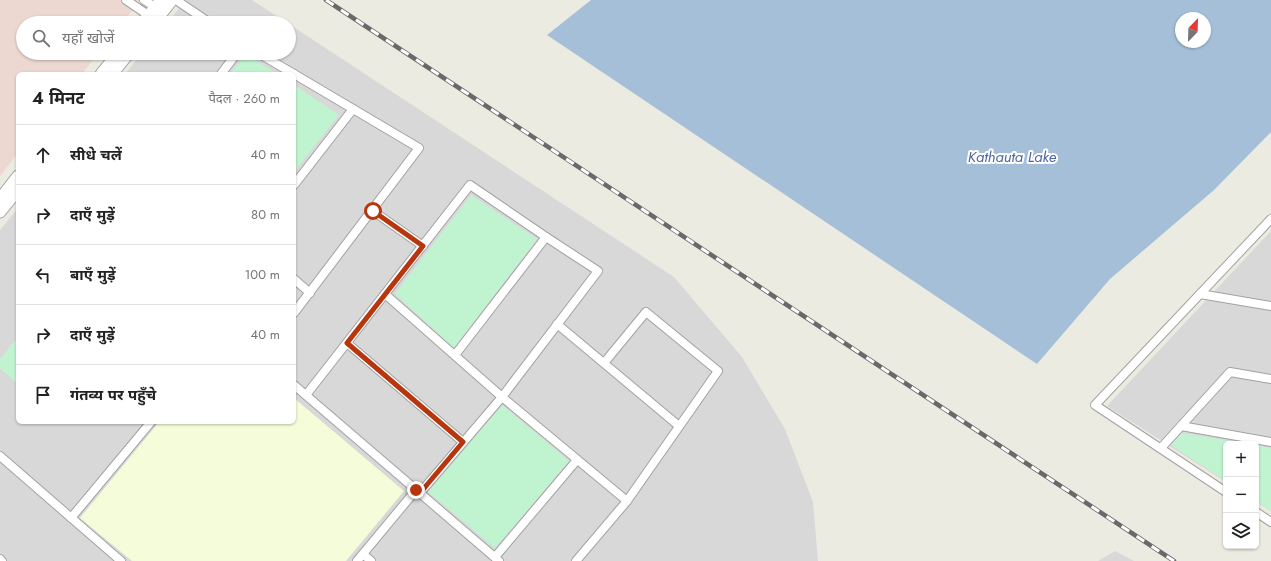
<!DOCTYPE html>
<html lang="hi">
<head>
<meta charset="utf-8">
<style>
  body { margin:0; font-family:Jost,"Noto Sans Devanagari",sans-serif; background:#f2f2f2; color:#222 }
  .controls { position:absolute; right:12px; bottom:12px; display:grid; overflow:hidden; border-radius:6px; box-shadow:0 1px 3px #0004 }
  .controls button { width:36px; height:36px; display:grid; place-items:center; padding:0; border:0; border-bottom:1px solid #e0e0e0; background:#fff; color:#222; font:20px sans-serif }
  .compass { position:absolute; left:1175px; top:12px; width:36px; height:36px; border-radius:50%; background:#fff; box-shadow:0 1px 3px #0004; rotate:23deg }
  .stop { position:absolute; width:12px; height:12px; margin:-9px; border:3px solid #b8360e; border-radius:50%; background:#fff }
  .stop.end { background:#b8360e; border-color:#fff; box-shadow:0 1px 4px #0008 }
  .list { margin:0; padding:0; list-style:none }
  h2 { display:flex; justify-content:space-between; align-items:center; height:52px; margin:0; padding:0 16px; font-size:17px }
  h2 small { font-size:13px; font-weight:400; color:#767676 }
  .list li { display:grid; grid-template-columns:26px 1fr auto; gap:12px; align-items:center; box-sizing:border-box; height:60px; padding:0 16px; border-top:1px solid #e0e0e0 }
  .list b { display:block; font-size:15px; white-space:nowrap }
  .list em { font-size:13px; font-style:normal; color:#767676 }
  .icon { flex:none; width:22px; height:22px; fill:none; stroke:currentColor; stroke-width:2; stroke-linecap:round; stroke-linejoin:round }
  .map { position:relative; flex:none; width:1271px; height:561px; overflow:hidden }
  .search { position:absolute; background:#fff; box-shadow:0 1px 3px #0004; left:16px; top:16px; width:280px; height:44px; display:flex; align-items:center; gap:10px; box-sizing:border-box; padding:0 14px; border-radius:22px; color:#767676; font-size:15px }
  .panel { position:absolute; background:#fff; box-shadow:0 1px 3px #0004; left:16px; top:72px; width:280px; height:352px; border-radius:6px }
  .map>svg:first-child { display:block }
  .residential { fill:#d9d8d8 }
  .commercial { fill:#ecd8d1 }
  .education { fill:#f4fcda }
  .park { fill:#c0f4d0 }
  .water { fill:#a4bfd7; fill-rule:evenodd }
  .lines { fill:none; stroke-linecap:round; stroke-linejoin:round }
  .minor-casing { stroke:#a2a2a2; stroke-width:10 }
  .tertiary-casing { stroke:#a2a2a2; stroke-width:13 }
  .minor { stroke:#fff; stroke-width:8 }
  .tertiary { stroke:#fff; stroke-width:11 }
  .rail-casing { stroke:#696969; stroke-width:4.5 }
  .rail { stroke:#fff; stroke-width:3; stroke-dasharray:9; stroke-linecap:butt }
  .route { stroke:#b8360e; stroke-width:5 }
  .labels { text-anchor:middle; dominant-baseline:central; stroke-width:4; stroke-linejoin:round; paint-order:stroke }
  .water-label { font-size:15px; font-style:italic; fill:#4f65a3; stroke:#fff }
</style>
</head>
<body>
<div class="map">
<svg width="1271" height="561" viewBox="0 0 1271 561">
  <rect width="100%" height="100%" fill="#ecebe1"/>
  <g class="residential">
    <polygon points="186,0 252,0 287,23 167,23"/>
    <polygon points="289,24 674,277 742,357 785,429 813,502 818,561 0,561 0,230 18,208 18,422 294,422 294,74 125,74 142,53 289,53"/>
    <polygon points="1271,231 1271,511 1256,502 1256,444 1226,444 1226,482 1107,406"/>
    <polygon points="1115,551 1134,561 1098,561"/>
  </g>
  <polygon class="commercial" points="0,0 141,0 122,23 23,23 23,53 98,53 82,74 18,74 18,153 0,176"/>
  <polygon class="education" points="294,398 404,491 346,561 132,561 80,518 159,422 294,422"/>
  <g class="park">
    <polygon points="246,54 277,74 230,74"/>
    <polygon points="294,85 339,115 294,172"/>
    <polygon points="471,195 537,239 454,348 395,294"/>
    <polygon points="18,337 18,384 0,368 0,359"/>
    <polygon points="502,405 569,461 495,548 428,492"/>
    <polygon points="1182,433 1248,444 1226,444 1226,481 1171,445"/>
    <polygon points="1256,445 1271,448 1271,511 1256,501"/>
  </g>
  <path class="water" d="M 591,0 L 1271,0 L 1271,132 L 1214,190 L 1110,279 L 1037,364 L 547,35 ZM 1181,18 L 1205,18 L 1205,42 L 1181,42 Z"/>
  <g class="lines">
    <g class="minor-casing">
      <g id="minor">
        <polyline points="126,0 148,15 154,16"/>
        <polyline points="144,0 155,7 157,12"/>
        <polyline points="176,0 210,23"/>
        <polyline points="258,53 294,74"/>
        <polyline points="221,74 237,53"/>
        <polyline points="294,74 419,148 294,313"/>
        <polyline points="294,185 353,109"/>
        <polyline points="373,211 423,246"/>
        <polyline points="294,279 310,293"/>
        <polyline points="385,294 502,397 627,501"/>
        <polyline points="1200,294 1271,306"/>
        <polyline points="557,324 679,426"/>
        <polyline points="347,343 463,442"/>
        <polyline points="455,355 546,237"/>
        <polyline points="294,385 499,561"/>
        <polyline points="306,395 470,185 546,237 598,271 502,397 420,493"/>
        <polyline points="1181,426 1271,442"/>
        <polyline points="1161,448 1230,372 1271,379"/>
        <polyline points="0,456 121,561"/>
        <polyline points="1226,492 1095,405 1271,219"/>
        <polyline points="1256,512 1271,522"/>
        <polyline points="71,518 151,422"/>
        <polyline points="363,554 371,561"/>
        <polyline points="495,557 577,460"/>
        <polyline points="0,559 2,561"/>
        <polyline points="357,561 416,490"/>
        <polyline points="576,561 627,501 718,371 646,312 604,363"/>
      </g>
    </g>
    <g class="tertiary-casing">
      <g id="tertiary">
        <polyline points="142,23 161,0"/>
        <polyline points="154,23 172,0"/>
        <polyline points="101,74 118,53"/>
        <polyline points="112,74 129,53"/>
        <polyline points="0,199 18,176"/>
        <polyline points="0,212 18,190"/>
      </g>
    </g>
    <use href="#minor" class="minor"/>
    <use href="#tertiary" class="tertiary"/>
    <g class="rail-casing">
      <polyline id="rail" points="326,0 1174,561"/>
    </g>
    <use href="#rail" class="rail"/>
  </g>
  <g class="lines">
    <polyline class="route" points="373,211 423,246 347,343 463,442 420,493 416,490"/>
  </g>
  <g class="labels">
    <g class="water-label">
      <text x="1012" y="157">Kathauta Lake</text>
    </g>
  </g>
</svg>
<div class="controls">
<button>+</button>
<button>−</button>
<button><svg class="icon" aria-label="layers" viewBox="0 0 24 24"><path d="M12 4l9 5-9 5-9-5zM3 14l9 5 9-5"/></svg></button>
</div>
<svg class="compass" viewBox="-18 -18 36 36"><path d="M0-13l5 13h-10z" fill="#e53935"/><path d="M0 13l5-13h-10z" fill="#767676"/></svg>
<div class="stop" style="left:373px;top:211px"></div>
<div class="stop end" style="left:416px;top:490px"></div>
<div class="search"><svg class="icon" aria-label="search" viewBox="0 0 24 24"><circle cx="10" cy="10" r="6"/><path d="M15 15l6 6"/></svg>यहाँ खोजें</div>
<section class="panel">
<h2>4 मिनट<small>पैदल · 260 m</small></h2>
<ul class="list">
<li><svg class="icon" aria-label="ahead" viewBox="0 0 24 24"><path d="M12 20V5M6 11l6-6 6 6"/></svg><div><b>सीधे चलें</b></div><em>40 m</em></li>
<li><svg class="icon" aria-label="right" viewBox="0 0 24 24"><path d="M7 20v-9h11M14 6l5 5-5 5"/></svg><div><b>दाएँ मुड़ें</b></div><em>80 m</em></li>
<li><svg class="icon" aria-label="left" viewBox="0 0 24 24"><path d="M17 20v-9H6M10 6l-5 5 5 5"/></svg><div><b>बाएँ मुड़ें</b></div><em>100 m</em></li>
<li><svg class="icon" aria-label="right" viewBox="0 0 24 24"><path d="M7 20v-9h11M14 6l5 5-5 5"/></svg><div><b>दाएँ मुड़ें</b></div><em>40 m</em></li>
<li><svg class="icon" aria-label="arrive" viewBox="0 0 24 24"><path d="M6 21V4h12l-3 4 3 4H6"/></svg><div><b>गंतव्य पर पहुँचे</b></div></li>
</ul>
</section>
</div>
</body>
</html>
